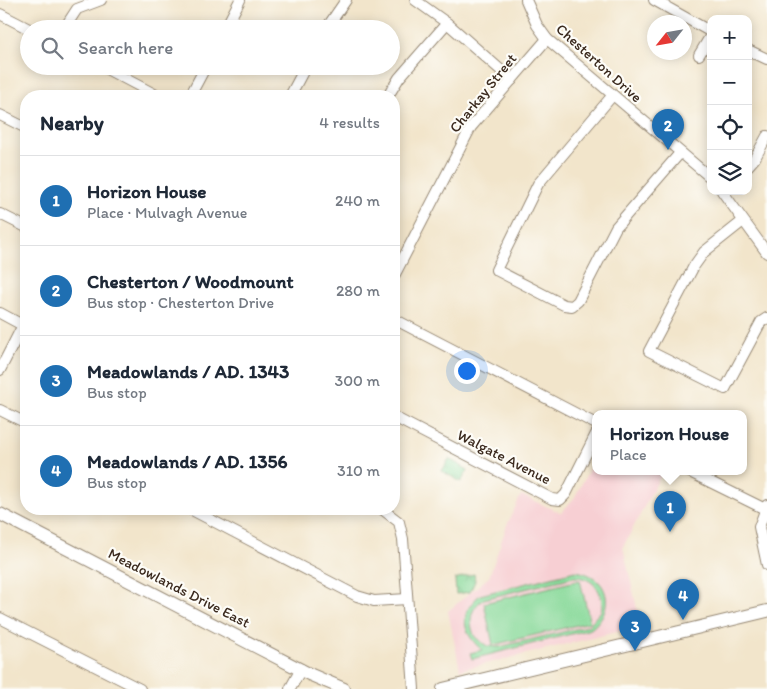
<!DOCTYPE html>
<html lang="en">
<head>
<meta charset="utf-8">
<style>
  body { margin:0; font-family:Itim,sans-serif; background:#f2f2f3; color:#1f2937 }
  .controls { position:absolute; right:15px; top:15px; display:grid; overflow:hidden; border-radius:10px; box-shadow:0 2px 12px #0003 }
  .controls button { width:45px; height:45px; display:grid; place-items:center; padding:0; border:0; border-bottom:1px solid #e0e1e3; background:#fff; color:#1f2937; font:25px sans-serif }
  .compass { position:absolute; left:647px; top:15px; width:45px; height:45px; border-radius:50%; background:#fff; box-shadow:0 2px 12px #0003; rotate:239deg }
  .you { position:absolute; left:466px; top:370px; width:18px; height:18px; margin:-12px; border:4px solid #fff; border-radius:50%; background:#1a73e8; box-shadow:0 0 0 8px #1a73e833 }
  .badge { display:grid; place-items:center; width:32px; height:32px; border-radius:50%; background:#1f6fb2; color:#fff; font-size:16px; font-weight:700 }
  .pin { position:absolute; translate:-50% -41px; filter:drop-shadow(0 1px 2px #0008) }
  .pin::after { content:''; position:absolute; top:26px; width:18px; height:15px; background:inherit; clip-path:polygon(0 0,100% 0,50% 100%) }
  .popup { position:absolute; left:592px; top:410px; width:155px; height:65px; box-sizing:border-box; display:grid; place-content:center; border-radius:10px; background:#fff; filter:drop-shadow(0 1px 4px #0005); font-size:16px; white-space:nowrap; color:#747a83 }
  .popup b { font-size:19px; color:#1f2937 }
  .popup::after { content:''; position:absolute; left:50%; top:100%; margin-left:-10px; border:10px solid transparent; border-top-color:#fff }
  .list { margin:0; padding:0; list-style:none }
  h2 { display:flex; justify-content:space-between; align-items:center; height:65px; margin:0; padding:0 20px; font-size:21px }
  h2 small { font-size:16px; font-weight:400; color:#747a83 }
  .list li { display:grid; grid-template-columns:32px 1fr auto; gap:15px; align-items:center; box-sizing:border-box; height:90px; padding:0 20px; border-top:1px solid #e0e1e3 }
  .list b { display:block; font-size:19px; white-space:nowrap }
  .list p { margin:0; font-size:16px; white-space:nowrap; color:#747a83 }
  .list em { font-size:16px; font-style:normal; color:#747a83 }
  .icon { flex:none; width:28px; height:28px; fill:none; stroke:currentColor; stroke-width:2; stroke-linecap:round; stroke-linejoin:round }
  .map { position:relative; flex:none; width:767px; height:689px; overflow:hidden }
  .search { position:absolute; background:#fff; box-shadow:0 2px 12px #0003; left:20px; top:20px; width:380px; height:55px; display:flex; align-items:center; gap:12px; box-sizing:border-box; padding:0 18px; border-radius:28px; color:#747a83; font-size:19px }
  .panel { position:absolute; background:#fff; box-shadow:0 2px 12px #0003; left:20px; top:90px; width:380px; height:425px; border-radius:20px }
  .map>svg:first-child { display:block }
  .built { fill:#f7cfd3 }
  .green { fill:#88d99a; stroke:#62825c; fill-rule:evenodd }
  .park { fill:url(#park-crowns); stroke:#62825c }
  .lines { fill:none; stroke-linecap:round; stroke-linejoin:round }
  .minor-casing { stroke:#968874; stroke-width:12 }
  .major-casing { stroke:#968874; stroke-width:14 }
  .minor { stroke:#fff; stroke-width:10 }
  .major { stroke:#fff; stroke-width:12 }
  .labels { text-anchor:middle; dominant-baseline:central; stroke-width:4.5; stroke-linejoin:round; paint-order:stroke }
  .street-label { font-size:15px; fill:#3b2a1e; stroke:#fdfcf7 }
</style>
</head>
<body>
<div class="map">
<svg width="767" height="689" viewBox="0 0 767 689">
  <defs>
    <pattern id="park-crowns" width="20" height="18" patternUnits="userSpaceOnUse" patternTransform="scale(1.25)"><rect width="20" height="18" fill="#88d99a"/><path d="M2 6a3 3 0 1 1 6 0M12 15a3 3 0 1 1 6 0" fill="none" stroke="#76ba84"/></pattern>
  </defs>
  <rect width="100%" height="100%" fill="#fdfcf7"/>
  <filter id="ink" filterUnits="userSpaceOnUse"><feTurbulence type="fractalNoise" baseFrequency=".02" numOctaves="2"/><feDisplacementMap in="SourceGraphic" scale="10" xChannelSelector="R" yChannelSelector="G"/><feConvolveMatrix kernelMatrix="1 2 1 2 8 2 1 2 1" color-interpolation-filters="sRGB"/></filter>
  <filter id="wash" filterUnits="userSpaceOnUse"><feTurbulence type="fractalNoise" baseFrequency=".0096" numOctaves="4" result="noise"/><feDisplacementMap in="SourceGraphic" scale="20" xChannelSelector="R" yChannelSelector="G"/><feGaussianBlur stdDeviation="1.12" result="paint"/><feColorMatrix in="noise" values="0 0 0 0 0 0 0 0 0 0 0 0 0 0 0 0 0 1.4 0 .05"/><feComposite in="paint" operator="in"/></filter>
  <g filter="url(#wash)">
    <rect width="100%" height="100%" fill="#f2e5cb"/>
    <polygon class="built" points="596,456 596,471 663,471 623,547 641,626 460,670 448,611 489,577 507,525 521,495 561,513 575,497"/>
    <g class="green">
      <path d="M 575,571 C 609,575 617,608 591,629 L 472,659 L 470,653 L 482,650 C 462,633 458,613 480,595 ZM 574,577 C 593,577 605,592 601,611 L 588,626 L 499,647 L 487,646 L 475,637 C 468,622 470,608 484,599 Z"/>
      <polygon points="580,580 590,622 493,645 484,603"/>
    </g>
    <g class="park">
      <polygon points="449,459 468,470 461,482 442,471"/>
      <polygon points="474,574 475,581 470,592 456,594 455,579"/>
    </g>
  </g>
  <g filter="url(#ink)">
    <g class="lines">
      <g class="minor-casing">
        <g id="minor">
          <polyline points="415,0 447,23 512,80"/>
          <polyline points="526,0 537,25 547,39 711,178"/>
          <polyline points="654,0 711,32"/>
          <polyline points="0,14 29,29"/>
          <polyline points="64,29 77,9 101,0"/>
          <polyline points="225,29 240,0"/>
          <polyline points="326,29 346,0"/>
          <polyline points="748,50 767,59"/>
          <polyline points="699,55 711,35"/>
          <polyline points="101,66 158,96"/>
          <polyline points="190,96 206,66"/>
          <polyline points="290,96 306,66"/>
          <polyline points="388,96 399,78 447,23"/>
          <polyline points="612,96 538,184 496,270 564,305 572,306 578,301 616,227 680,153"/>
          <polyline points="0,115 26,128"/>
          <polyline points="748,166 755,158 767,136"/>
          <polyline points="722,191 767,253"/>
          <polyline points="0,214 26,227"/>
          <polyline points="743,221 704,252 694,266 649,351 725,389 761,322 767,318"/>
          <polyline points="394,276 471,127 547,39"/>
          <polyline points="0,313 26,327"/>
          <polyline points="394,319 596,424"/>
          <polyline points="0,370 23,325"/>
          <polyline points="0,410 26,423"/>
          <polyline points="394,417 552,499 560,500 566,494 596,434"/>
          <polyline points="688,471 765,509"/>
          <polyline points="767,505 759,527 767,565"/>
          <polyline points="190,509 357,596 374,601 407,599"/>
          <polyline points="382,509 399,522 403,539 414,689"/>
          <polyline points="0,618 140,689"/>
          <polyline points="290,689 301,669"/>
        </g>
      </g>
      <g class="major-casing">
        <g id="major">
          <polyline points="0,514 309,674 344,689"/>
          <polyline points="443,689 767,611"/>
        </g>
      </g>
      <use href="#minor" class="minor"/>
      <use href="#major" class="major"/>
    </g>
  </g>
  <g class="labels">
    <g class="street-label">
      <text transform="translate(599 63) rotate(42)">Chesterton Drive</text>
      <text transform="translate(483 93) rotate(-51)">Charkay Street</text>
      <text transform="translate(504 457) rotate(27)">Walgate Avenue</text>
      <text transform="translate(179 588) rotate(27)">Meadowlands Drive East</text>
    </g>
  </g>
</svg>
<div class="controls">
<button>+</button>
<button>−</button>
<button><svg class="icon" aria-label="locate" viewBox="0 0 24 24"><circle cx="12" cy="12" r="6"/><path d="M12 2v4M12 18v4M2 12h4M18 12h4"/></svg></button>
<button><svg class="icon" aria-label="layers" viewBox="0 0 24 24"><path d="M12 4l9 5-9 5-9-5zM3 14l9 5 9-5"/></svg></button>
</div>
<svg class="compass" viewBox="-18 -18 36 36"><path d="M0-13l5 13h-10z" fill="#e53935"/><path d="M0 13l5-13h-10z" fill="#747a83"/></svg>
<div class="you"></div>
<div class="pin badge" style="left:670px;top:532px">1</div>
<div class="popup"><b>Horizon House</b>Place</div>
<div class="pin badge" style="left:668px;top:150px">2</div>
<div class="pin badge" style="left:635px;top:651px">3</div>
<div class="pin badge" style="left:683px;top:620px">4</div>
<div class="search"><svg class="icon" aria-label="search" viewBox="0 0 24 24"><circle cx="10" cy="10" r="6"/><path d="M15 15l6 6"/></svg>Search here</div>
<section class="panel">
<h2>Nearby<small>4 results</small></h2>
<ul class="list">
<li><span class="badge">1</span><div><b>Horizon House</b><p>Place · Mulvagh Avenue</p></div><em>240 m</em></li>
<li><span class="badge">2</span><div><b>Chesterton / Woodmount</b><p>Bus stop · Chesterton Drive</p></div><em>280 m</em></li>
<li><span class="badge">3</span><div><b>Meadowlands / AD. 1343</b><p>Bus stop</p></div><em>300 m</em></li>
<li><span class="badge">4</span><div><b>Meadowlands / AD. 1356</b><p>Bus stop</p></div><em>310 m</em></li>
</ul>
</section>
</div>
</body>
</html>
